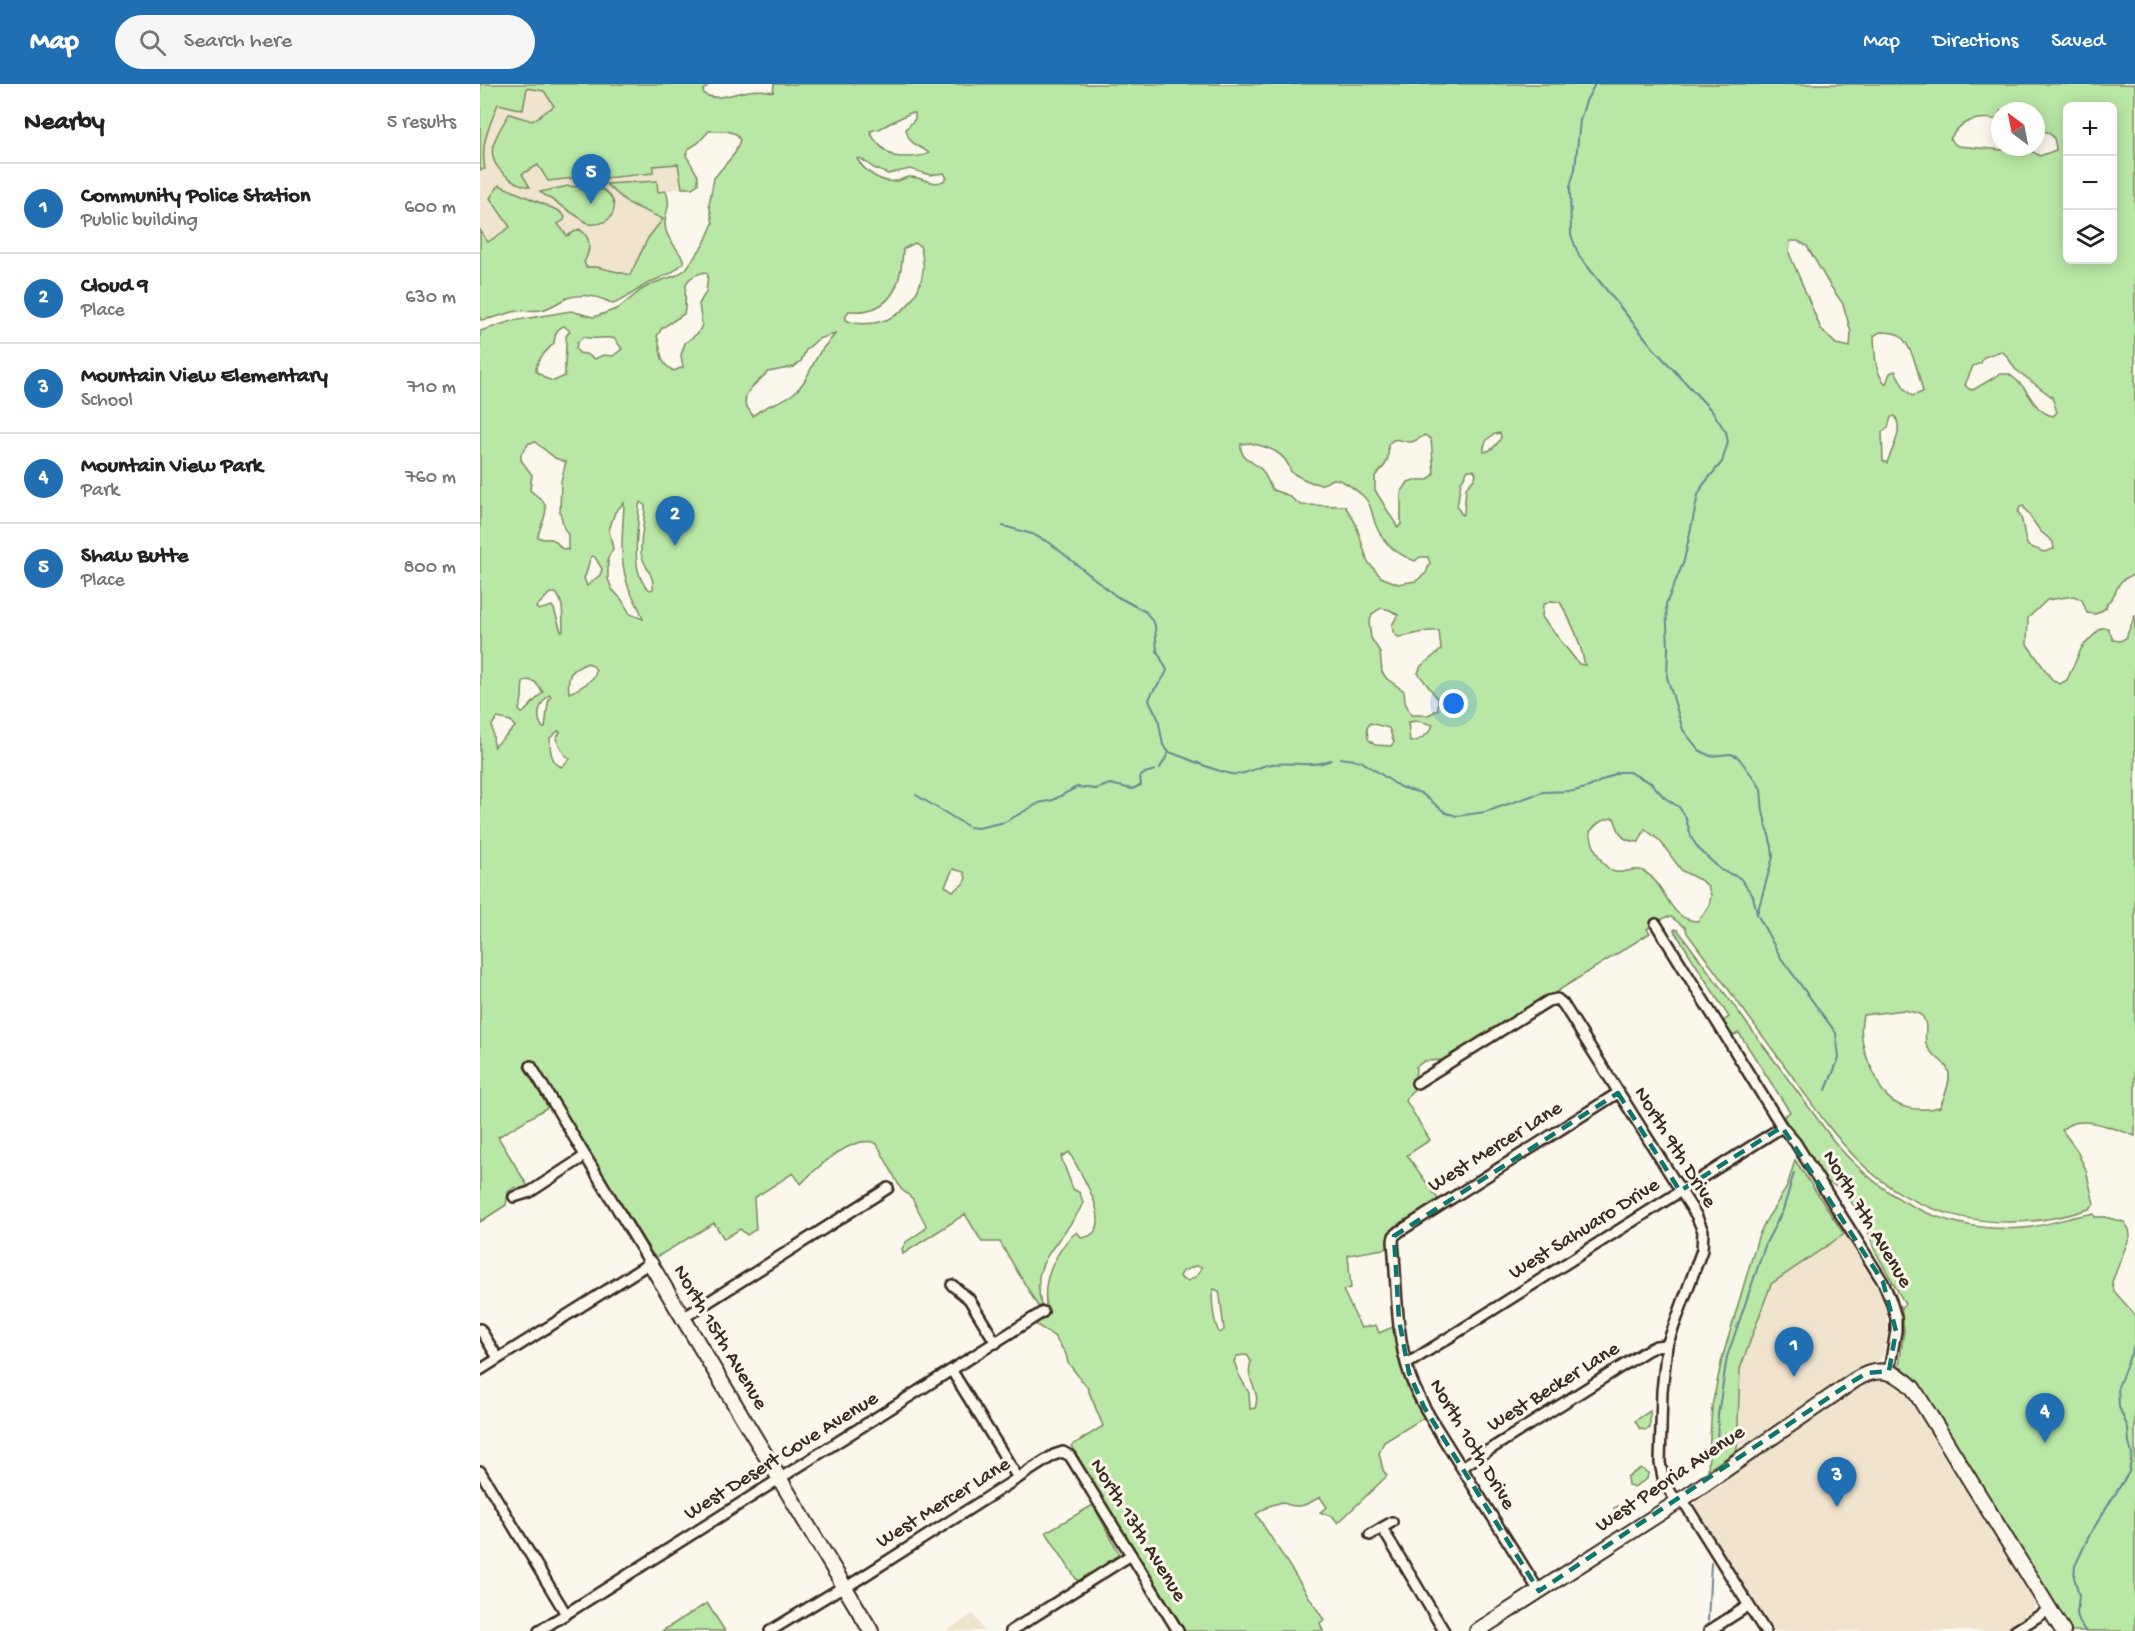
<!DOCTYPE html>
<html lang="en">
<head>
<meta charset="utf-8">
<style>
  body { margin:0; font-family:"Gochi Hand",sans-serif; background:#f6f6f6; color:#222 }
  .controls { position:absolute; right:18px; top:18px; display:grid; overflow:hidden; border-radius:9px; box-shadow:0 3px 15px #0003 }
  .controls button { width:54px; height:54px; display:grid; place-items:center; padding:0; border:0; border-bottom:2px solid #e0e0e0; background:#fff; color:#222; font:30px sans-serif }
  .compass { position:absolute; left:1511px; top:18px; width:54px; height:54px; border-radius:50%; background:#fff; box-shadow:0 3px 15px #0003; rotate:328deg }
  .you { position:absolute; left:974px; top:620px; width:21px; height:21px; margin:-15px; border:4px solid #fff; border-radius:50%; background:#1a73e8; box-shadow:0 0 0 9px #1a73e833 }
  .badge { display:grid; place-items:center; width:39px; height:39px; border-radius:50%; background:#1f6fb2; color:#fff; font-size:20px; font-weight:700 }
  .pin { position:absolute; translate:-50% -50px; filter:drop-shadow(0 2px 3px #0008) }
  .pin::after { content:''; position:absolute; top:32px; width:21px; height:18px; background:inherit; clip-path:polygon(0 0,100% 0,50% 100%) }
  .list { margin:0; padding:0; list-style:none }
  h2 { display:flex; justify-content:space-between; align-items:center; height:78px; margin:0; padding:0 24px; font-size:26px }
  h2 small { font-size:20px; font-weight:400; color:#767676 }
  .list li { display:grid; grid-template-columns:39px 1fr auto; gap:18px; align-items:center; box-sizing:border-box; height:90px; padding:0 24px; border-top:2px solid #e0e0e0 }
  .list b { display:block; font-size:22px; white-space:nowrap }
  .list p { margin:0; font-size:20px; white-space:nowrap; color:#767676 }
  .list em { font-size:20px; font-style:normal; color:#767676 }
  .icon { flex:none; width:33px; height:33px; fill:none; stroke:currentColor; stroke-width:2; stroke-linecap:round; stroke-linejoin:round }
  .map { position:relative; flex:none; width:1655px; height:1547px; overflow:hidden }
  header { display:flex; align-items:center; gap:36px; box-sizing:border-box; height:84px; padding:0 30px; background:#1f6fb2; color:#fff }
  header strong { font-size:28px }
  nav { display:flex; gap:33px; margin-inline-start:auto; font-size:21px }
  .search { width:420px; height:54px; background:#f6f6f6; display:flex; align-items:center; gap:15px; box-sizing:border-box; padding:0 21px; border-radius:33px; color:#767676; font-size:22px }
  main { display:flex }
  aside { flex:1; background:#fff }
  .map>svg:first-child { display:block }
  .built { fill:#f0e4cf; fill-rule:evenodd }
  .green { fill:#b9e7a5; stroke:#7a8862; stroke-width:1.5; fill-rule:evenodd }
  .lines { fill:none; stroke-linecap:round; stroke-linejoin:round }
  .stream { stroke:#698697; stroke-width:2 }
  .street-casing { stroke:#3b2a1e; stroke-width:14 }
  .secondary-casing { stroke:#3b2a1e; stroke-width:18 }
  .street { stroke:#fbf7ec; stroke-width:9 }
  .secondary { stroke:#fbf7ec; stroke-width:14 }
  .marked { fill:none; stroke:#0f766e; stroke-width:4.5; stroke-dasharray:12 8; stroke-linejoin:round }
  .labels { text-anchor:middle; dominant-baseline:central; stroke-width:6; stroke-linejoin:round; paint-order:stroke }
  .street-label { font-size:21px; fill:#3b2a1e; stroke:#fbf7ec }
</style>
</head>
<body>
<header>
<strong>Map</strong>
<div class="search"><svg class="icon" aria-label="search" viewBox="0 0 24 24"><circle cx="10" cy="10" r="6"/><path d="M15 15l6 6"/></svg>Search here</div>
<nav><a>Map</a><a>Directions</a><a>Saved</a></nav>
</header>
<main>
<aside>
<h2>Nearby<small>5 results</small></h2>
<ul class="list">
<li><span class="badge">1</span><div><b>Community Police Station</b><p>Public building</p></div><em>600 m</em></li>
<li><span class="badge">2</span><div><b>Cloud 9</b><p>Place</p></div><em>630 m</em></li>
<li><span class="badge">3</span><div><b>Mountain View Elementary</b><p>School</p></div><em>710 m</em></li>
<li><span class="badge">4</span><div><b>Mountain View Park</b><p>Park</p></div><em>760 m</em></li>
<li><span class="badge">5</span><div><b>Shaw Butte</b><p>Place</p></div><em>800 m</em></li>
</ul>
</aside>
<div class="map">
<svg width="1655" height="1547" viewBox="0 0 1655 1547">
  <rect width="100%" height="100%" fill="#fbf7ec"/>
  <filter id="ink" filterUnits="userSpaceOnUse"><feTurbulence type="fractalNoise" baseFrequency=".0167" numOctaves="2"/><feDisplacementMap in="SourceGraphic" scale="12" xChannelSelector="R" yChannelSelector="G"/><feConvolveMatrix kernelMatrix="1 2 1 2 8 2 1 2 1" color-interpolation-filters="sRGB"/></filter>
  <g filter="url(#ink)">
    <g class="built">
      <path d="M 46,4 L 64,7 L 74,23 L 60,33 L 13,58 L 49,102 L 42,90 L 58,81 L 68,97 L 95,94 L 116,95 L 173,89 L 173,82 L 199,80 L 202,104 L 178,108 L 177,97 L 127,100 L 148,119 L 183,135 L 168,154 L 151,191 L 117,183 L 106,183 L 93,148 L 87,152 L 78,140 L 84,136 L 85,133 L 79,127 L 30,143 L 8,158 L 0,146 L 0,86 L 5,85 L 2,75 L 2,61 L 18,19 ZM 88,102 L 98,104 L 116,103 L 132,115 L 134,121 L 132,132 L 80,120 L 61,108 Z"/>
      <polygon points="1364,1150 1399,1207 1406,1224 1408,1241 1406,1258 1402,1273 1396,1278 1383,1281 1373,1287 1257,1366 1260,1285 1291,1200"/>
      <polygon points="1408,1296 1428,1309 1552,1511 1555,1518 1554,1527 1523,1547 1290,1547 1216,1425 1215,1417 1376,1303 1391,1297"/>
      <polygon points="493,1530 504,1547 466,1547"/>
    </g>
    <g class="green">
      <path d="M 0,0 L 225,0 L 227,3 L 223,6 L 224,10 C 242,21 264,0 293,8 L 294,0 L 1655,0 L 1655,492 L 1653,491 C 1631,499 1642,507 1627,519 L 1626,524 L 1616,530 L 1607,529 L 1602,516 L 1594,512 L 1567,516 L 1548,534 L 1547,560 L 1573,597 L 1580,600 L 1587,596 L 1602,563 L 1621,544 L 1628,544 L 1633,556 L 1640,557 L 1646,554 L 1655,531 L 1655,1052 C 1636,1045 1598,1028 1582,1046 L 1596,1065 L 1606,1086 L 1614,1120 L 1609,1125 C 1526,1152 1436,1138 1374,1072 C 1349,1046 1328,1014 1307,985 C 1274,940 1240,894 1207,849 L 1206,844 L 1191,833 L 1186,833 L 1167,845 L 1170,849 L 968,976 L 944,977 L 936,983 L 935,996 L 939,1002 L 930,1009 L 926,1017 L 950,1056 L 927,1071 L 958,1115 L 911,1147 L 909,1164 L 868,1171 L 871,1204 L 863,1206 L 881,1244 L 896,1241 L 899,1249 L 915,1242 L 925,1297 L 945,1333 L 904,1358 L 899,1369 L 903,1386 L 907,1392 L 858,1439 L 853,1433 L 840,1428 L 847,1423 L 840,1413 C 827,1421 817,1426 802,1418 L 789,1422 L 776,1430 L 844,1536 L 840,1539 L 843,1547 L 705,1547 L 591,1362 L 623,1342 L 607,1303 L 588,1279 L 586,1270 L 574,1252 L 552,1238 L 566,1226 C 566,1218 565,1209 566,1202 C 569,1184 582,1158 597,1148 L 602,1154 C 641,1149 598,1085 589,1068 L 581,1073 L 593,1105 L 600,1109 L 603,1119 C 593,1143 568,1162 560,1188 C 557,1199 559,1211 561,1221 L 559,1224 L 520,1158 L 502,1158 L 485,1130 L 423,1170 L 422,1165 L 426,1158 L 445,1145 L 446,1141 L 432,1114 L 421,1105 L 397,1060 C 375,1048 335,1085 321,1100 L 313,1089 L 274,1114 L 276,1145 L 267,1151 L 260,1145 L 244,1155 L 234,1139 L 175,1174 L 53,977 L 44,983 L 68,1023 L 18,1053 L 49,1104 L 41,1106 L 35,1103 L 28,1108 L 26,1121 L 0,1138 L 0,247 L 32,237 L 85,228 L 91,227 L 113,233 L 120,231 L 139,224 L 161,206 L 174,199 L 197,191 L 206,185 L 224,160 L 233,139 L 229,120 L 234,94 L 255,69 L 260,56 L 256,50 L 247,47 L 229,47 L 218,59 L 208,65 L 206,71 L 218,92 L 218,100 L 212,104 L 202,104 L 198,80 L 173,82 L 173,89 L 116,95 L 95,94 L 68,97 L 58,81 L 42,90 L 50,103 C 41,102 31,96 24,90 C 1,70 17,51 29,30 L 52,37 L 74,22 L 64,7 L 47,4 L 43,26 L 18,20 C 9,43 0,60 5,85 L 0,86 ZM 1588,22 L 1632,22 L 1632,176 L 1588,176 ZM 1520,27 L 1556,27 L 1556,44 C 1571,50 1575,49 1576,66 L 1560,72 L 1544,63 L 1524,66 L 1477,62 L 1470,55 C 1481,35 1498,32 1520,36 ZM 430,29 L 435,29 L 435,35 L 426,45 C 428,60 438,61 449,69 C 444,73 421,74 414,72 C 405,68 393,56 390,47 L 399,45 ZM 380,74 L 394,84 L 408,90 L 430,85 L 450,91 L 464,89 L 467,94 C 456,105 444,93 431,93 C 426,92 422,96 417,97 C 402,100 385,88 377,75 ZM 1310,157 L 1318,157 L 1327,162 L 1349,200 L 1363,220 L 1371,248 L 1370,263 L 1356,260 L 1341,245 L 1309,169 ZM 435,159 L 440,162 C 451,196 431,233 394,239 C 386,240 373,240 366,236 L 366,231 L 369,227 C 375,227 382,228 388,226 C 417,220 422,190 423,165 ZM 225,188 L 228,191 L 226,208 L 219,220 L 222,241 L 218,249 L 205,259 L 201,271 L 203,283 L 194,287 C 177,278 183,268 177,252 L 182,244 L 204,230 C 209,208 196,195 225,188 ZM 84,242 L 90,247 L 86,252 C 87,265 84,278 85,292 L 74,297 L 67,295 L 56,287 C 56,275 67,267 74,259 C 75,251 76,245 84,242 ZM 1400,248 C 1406,248 1414,248 1419,251 C 1433,262 1439,292 1443,308 L 1432,312 L 1425,305 L 1415,287 L 1410,289 L 1406,300 C 1394,289 1395,268 1394,252 ZM 355,250 C 351,256 344,262 340,268 C 331,282 327,298 314,309 C 302,319 285,320 273,332 L 265,320 L 266,311 L 271,304 L 288,288 L 314,283 L 321,277 L 326,266 L 338,255 ZM 103,253 C 117,257 124,251 135,255 L 142,265 L 133,272 L 123,271 L 115,275 L 106,270 L 99,269 L 96,265 L 97,259 ZM 1521,267 L 1527,272 L 1535,285 L 1572,313 L 1577,328 L 1573,332 C 1557,328 1553,316 1544,304 C 1540,299 1534,294 1529,290 L 1520,290 L 1493,306 L 1489,305 L 1485,301 L 1493,282 L 1501,279 L 1504,273 ZM 1415,332 C 1424,347 1412,364 1407,379 L 1403,377 L 1402,348 L 1408,344 L 1411,333 ZM 1020,349 L 1021,353 C 1019,359 1012,367 1004,368 C 1003,358 1010,350 1020,349 ZM 945,351 L 951,355 L 954,390 L 948,396 L 934,396 L 928,398 L 921,409 L 921,440 L 918,444 L 895,406 L 895,392 C 906,382 910,376 908,361 C 916,350 921,359 931,358 C 936,357 941,353 945,351 ZM 55,358 L 75,374 L 86,378 L 81,397 L 80,428 L 84,444 L 88,451 L 88,466 L 81,464 C 70,448 69,459 58,453 C 59,441 72,427 62,416 C 58,412 54,410 50,406 L 52,391 L 41,376 L 41,370 L 49,359 ZM 770,359 C 788,363 806,368 811,388 C 819,393 831,400 841,400 C 846,400 850,395 854,395 C 863,395 876,406 882,411 C 893,420 891,432 897,444 C 904,460 919,471 935,477 L 940,473 L 948,473 L 950,479 L 946,489 L 936,497 L 918,500 L 901,493 L 888,478 L 875,438 L 865,422 L 821,421 L 807,411 L 793,406 C 788,400 786,390 781,385 C 772,376 759,375 761,360 ZM 988,386 L 994,386 L 996,390 L 994,395 L 986,404 L 984,429 L 982,431 L 977,423 L 981,398 ZM 161,418 L 165,422 C 165,436 160,456 161,469 C 163,482 175,491 173,505 L 170,506 C 148,491 159,445 159,421 ZM 144,419 C 143,449 138,475 149,505 C 154,515 160,525 163,535 L 150,530 L 142,516 L 132,505 L 128,495 L 128,474 L 133,465 L 129,446 L 135,428 ZM 1543,422 L 1560,447 L 1573,458 L 1574,465 L 1564,468 L 1548,462 C 1542,451 1546,440 1538,428 L 1540,423 ZM 112,472 L 115,473 L 122,485 L 120,491 L 107,502 L 104,494 C 109,486 107,478 112,472 ZM 70,509 L 76,509 C 85,520 82,534 83,547 L 81,547 L 74,525 L 72,522 L 58,526 L 56,523 ZM 1071,517 L 1080,518 C 1093,539 1100,557 1105,581 L 1099,580 L 1062,533 L 1063,521 ZM 901,524 L 910,526 L 918,531 L 912,541 L 913,548 L 918,553 C 933,552 945,545 959,547 L 961,566 L 941,582 L 938,589 L 958,615 L 958,626 L 948,631 L 931,631 L 925,618 L 924,607 L 907,595 L 902,588 L 900,568 L 891,554 L 889,540 L 892,530 ZM 108,579 C 130,589 99,605 89,609 C 87,590 90,586 108,579 ZM 48,596 L 55,598 L 63,608 L 43,629 L 40,628 L 39,625 C 45,614 40,604 44,597 ZM 69,611 L 71,612 L 68,619 L 65,644 L 63,644 C 55,633 59,620 69,611 ZM 17,634 L 31,637 L 35,643 L 14,663 L 12,641 ZM 938,637 L 953,641 C 950,649 939,658 930,658 L 928,638 ZM 890,639 L 909,644 L 914,658 L 911,662 L 895,661 L 888,655 L 887,644 ZM 78,647 L 80,648 L 76,655 L 84,670 L 90,675 L 81,683 C 70,677 70,665 70,654 ZM 1134,734 C 1140,750 1140,757 1159,758 L 1165,745 L 1180,757 L 1202,787 L 1220,796 L 1228,802 L 1231,811 L 1229,823 L 1218,837 C 1188,837 1187,801 1165,788 C 1153,781 1140,794 1129,785 C 1119,777 1112,761 1110,748 C 1117,739 1122,735 1134,734 ZM 473,785 L 484,788 L 486,794 L 483,800 L 473,807 L 465,802 ZM 1424,926 C 1430,928 1438,928 1442,932 C 1449,940 1444,951 1446,960 C 1450,973 1468,977 1469,990 C 1470,1001 1464,1013 1460,1023 C 1439,1028 1415,1026 1402,1006 C 1398,1001 1397,994 1394,989 C 1384,971 1378,952 1383,931 ZM 715,1182 L 722,1183 L 717,1192 L 708,1197 L 702,1195 L 700,1192 L 703,1187 ZM 734,1205 L 739,1207 L 740,1212 L 744,1246 L 740,1249 C 734,1243 730,1211 734,1205 ZM 765,1271 L 768,1272 L 771,1278 C 764,1297 782,1306 775,1324 L 770,1325 L 769,1309 L 758,1289 L 754,1277 L 757,1272 Z"/>
      <path d="M 177,97 L 178,108 L 186,107 C 192,126 185,124 185,140 C 185,155 200,165 204,178 C 190,193 183,191 167,200 C 155,207 146,215 133,220 C 119,212 103,209 87,214 C 78,218 71,224 61,226 C 53,227 45,226 37,227 C 24,230 13,235 0,236 L 0,146 L 8,158 L 30,143 L 10,114 L 19,101 L 79,127 L 85,133 L 84,136 L 78,140 L 87,152 L 99,145 C 112,153 111,166 104,178 L 106,183 L 117,183 L 150,191 L 168,154 L 183,135 L 148,119 L 126,100 Z"/>
      <path d="M 88,102 C 99,104 113,100 122,105 C 144,118 134,143 109,140 L 60,108 Z"/>
      <path d="M 1195,845 L 1198,846 L 1356,1060 C 1405,1117 1466,1149 1542,1144 C 1567,1143 1590,1131 1614,1130 L 1615,1133 L 1625,1133 L 1644,1138 L 1649,1145 L 1650,1152 L 1632,1198 L 1634,1207 L 1655,1231 L 1655,1547 L 1592,1547 L 1434,1296 L 1419,1283 L 1424,1246 L 1421,1223 L 1425,1220 L 1394,1165 L 1385,1137 L 1362,1105 L 1344,1096 L 1303,1033 L 1310,1028 L 1259,949 L 1249,953 L 1240,939 L 1249,933 L 1194,846 Z"/>
      <polygon points="1315,1076 1364,1150 1291,1200 1260,1285 1257,1366 1228,1386 1232,1322 1242,1275 1278,1153 1285,1138 1307,1103"/>
      <polygon points="1170,1327 1170,1344 1166,1346 1160,1345 1155,1337"/>
      <polygon points="1161,1384 1168,1389 1167,1395 1154,1403 1148,1401 1147,1393"/>
      <polygon points="613,1421 639,1469 638,1472 598,1498 566,1448"/>
      <polygon points="1140,1421 1150,1428 1136,1437 1134,1424"/>
      <polygon points="227,1519 245,1547 182,1547"/>
    </g>
    <g class="lines">
      <g class="stream">
        <polyline points="1115,0 1106,17 1100,36 1095,85 1090,103 1091,151 1099,172 1175,266 1232,327 1246,348 1248,358 1242,378 1223,401 1218,411 1204,477 1186,520 1188,563 1187,593 1203,646 1219,666 1230,672 1251,670 1258,673 1276,697 1281,705 1283,728 1292,763 1293,773 1277,830"/>
        <path d="M 523,442 L 552,450 L 570,459 L 636,512 L 666,528 L 675,541 L 677,567 L 687,586 C 682,601 673,602 669,616 L 678,634 L 683,661 L 689,668 C 708,674 731,686 751,690 C 763,692 775,684 787,681 C 808,676 830,685 851,676"/>
        <polyline points="860,674 881,677 920,703 941,709 966,729 977,732 1005,728 1063,708 1094,707 1109,703 1139,688 1149,688 1171,699 1185,714 1199,723 1205,732 1212,755 1219,765 1241,786 1260,794 1273,812 1277,830 1301,874 1356,949 1359,974 1346,1006"/>
        <polyline points="680,684 689,668"/>
        <polyline points="436,711 489,743 498,744 525,738 559,719 573,716 597,703 616,705 630,700 652,705 661,701 660,693 665,689 675,686"/>
        <polyline points="1237,1366 1238,1331 1247,1273 1286,1159 1303,1126 1314,1089"/>
        <polyline points="1228,1537 1231,1479"/>
        <polyline points="1605,1547 1599,1537 1597,1529 1599,1512 1594,1493 1595,1482 1610,1450 1649,1388 1652,1370 1649,1359 1648,1344 1639,1323 1638,1303 1655,1259"/>
      </g>
      <g class="street-casing">
        <g id="street">
          <polyline points="1176,840 1302,1043 1315,1058 1403,1198 1411,1217 1416,1234 1416,1247 1409,1287"/>
          <polyline points="937,999 1068,917 1077,915 1083,920 1216,1131 1223,1147 1222,1166 1187,1261 1182,1307 1180,1379 1184,1398 1197,1418"/>
          <polyline points="34,1113 50,1108 105,1072"/>
          <polyline points="472,1201 489,1215 516,1259"/>
          <polyline points="203,1234 408,1104"/>
          <polyline points="0,1245 18,1274"/>
          <polyline points="927,1280 1302,1043"/>
          <polyline points="0,1286 170,1179 51,982"/>
          <polyline points="472,1287 538,1394"/>
          <polyline points="982,1383 1166,1267 1176,1262 1187,1261"/>
          <polyline points="0,1387 86,1530"/>
          <polyline points="1202,1415 1285,1547"/>
          <polyline points="902,1444 964,1547"/>
          <polyline points="890,1451 912,1438"/>
          <polyline points="365,1504 574,1371 583,1368 590,1372 698,1547"/>
          <path d="M 1059,1507 L 956,1343 C 946,1326 935,1308 929,1289 C 915,1248 917,1200 913,1157 L 914,1152 L 920,1147 L 1138,1009"/>
          <polyline points="59,1547 563,1228"/>
          <polyline points="290,1547 364,1502"/>
          <polyline points="531,1547 651,1471"/>
          <polyline points="1229,1547 1268,1522"/>
          <polyline points="1535,1547 1570,1525"/>
        </g>
      </g>
      <g class="secondary-casing">
        <g id="secondary">
          <polyline points="170,1179 391,1547"/>
          <path d="M 997,1547 L 1213,1408 L 1375,1296 C 1397,1282 1416,1286 1433,1304 L 1583,1547"/>
        </g>
      </g>
      <use href="#street" class="street"/>
      <use href="#secondary" class="secondary"/>
    </g>
  </g>
  <path class="marked" d="M 1138,1009 L 1200,1107 L 1302,1043 L 1403,1198 L 1416,1247 L 1409,1287 L 1387,1289 L 1375,1296 L 1059,1507 L 944,1323 L 929,1289 L 919,1236 L 914,1152 Z"/>
  <g class="labels">
    <g class="street-label">
      <text transform="translate(1016 1064) rotate(-32)">West Mercer Lane</text>
      <text transform="translate(1194 1064) rotate(58)">North 9th Drive</text>
      <text transform="translate(1386 1136) rotate(59)">North 7th Avenue</text>
      <text transform="translate(1105 1146) rotate(-32)">West Sahuaro Drive</text>
      <text transform="translate(239 1254) rotate(59)">North 15th Avenue</text>
      <text transform="translate(1074 1304) rotate(-32)">West Becker Lane</text>
      <text transform="translate(991 1361) rotate(59)">North 10th Drive</text>
      <text transform="translate(302 1373) rotate(-32)">West Desert Cove Avenue</text>
      <text transform="translate(1191 1396) rotate(-34)">West Peoria Avenue</text>
      <text transform="translate(464 1420) rotate(-32)">West Mercer Lane</text>
      <text transform="translate(657 1447) rotate(58)">North 13th Avenue</text>
    </g>
  </g>
</svg>
<div class="controls">
<button>+</button>
<button>−</button>
<button><svg class="icon" aria-label="layers" viewBox="0 0 24 24"><path d="M12 4l9 5-9 5-9-5zM3 14l9 5 9-5"/></svg></button>
</div>
<svg class="compass" viewBox="-18 -18 36 36"><path d="M0-13l5 13h-10z" fill="#e53935"/><path d="M0 13l5-13h-10z" fill="#767676"/></svg>
<div class="you"></div>
<div class="pin badge" style="left:1314px;top:1293px">1</div>
<div class="pin badge" style="left:195px;top:462px">2</div>
<div class="pin badge" style="left:1357px;top:1423px">3</div>
<div class="pin badge" style="left:1565px;top:1359px">4</div>
<div class="pin badge" style="left:111px;top:120px">5</div>
</div>
</main>
</body>
</html>
